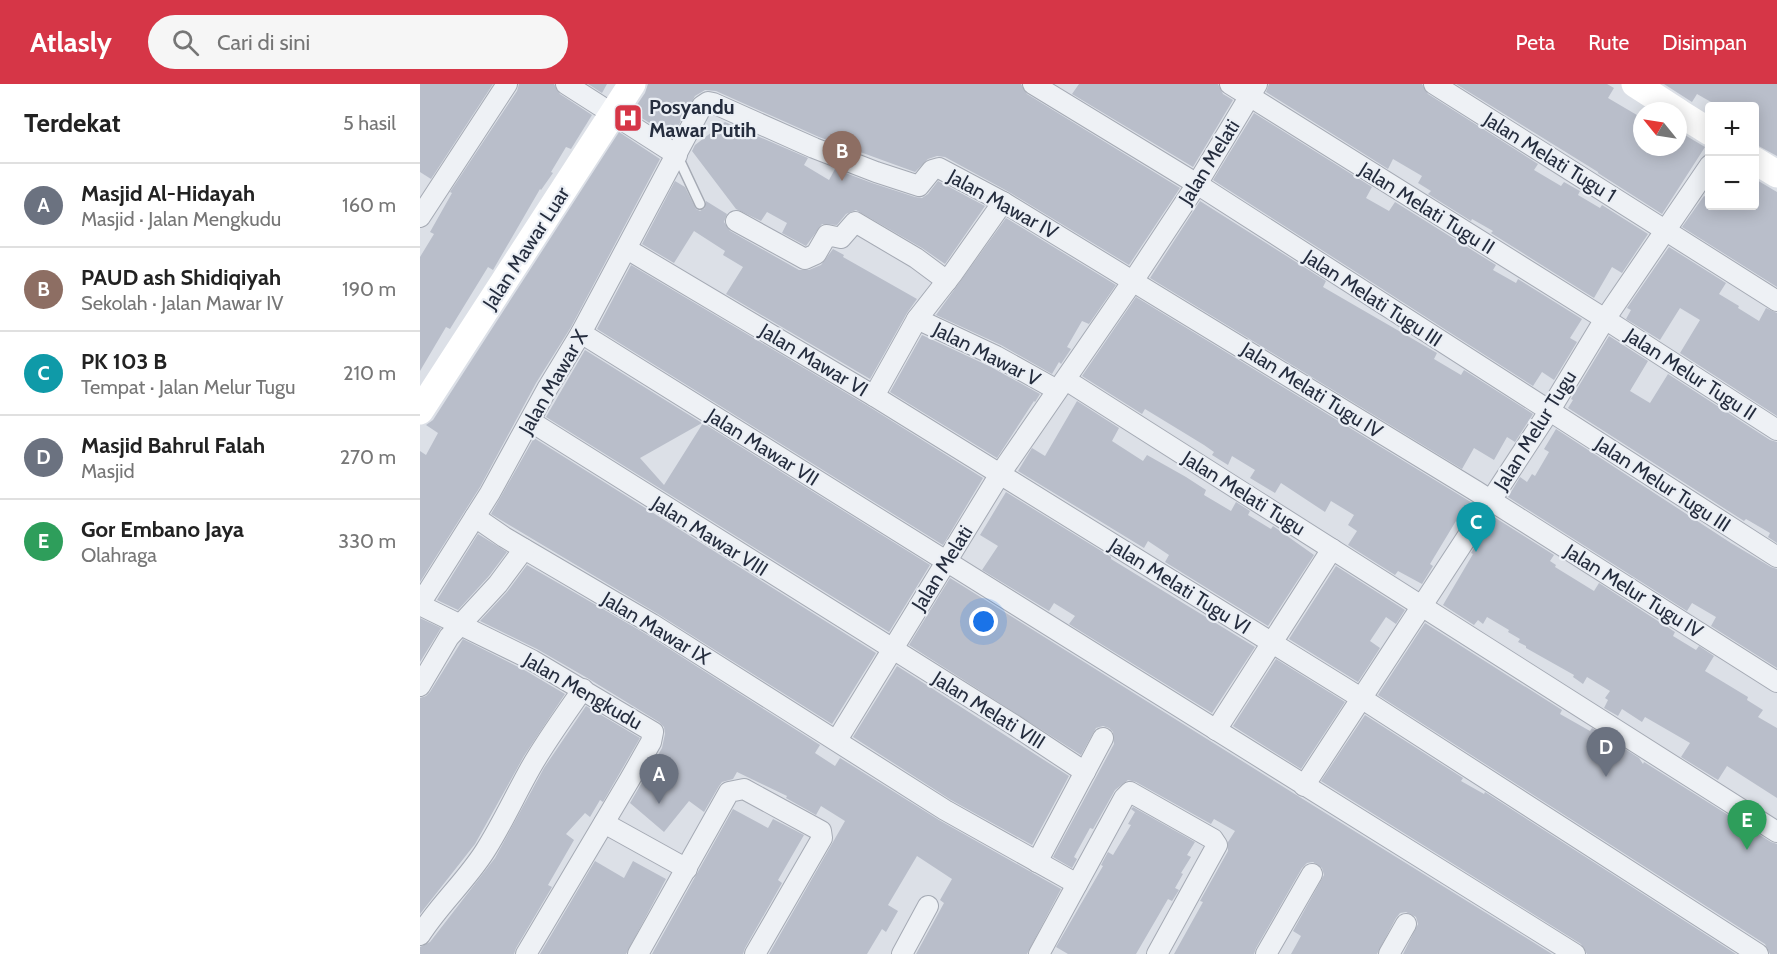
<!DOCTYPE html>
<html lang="id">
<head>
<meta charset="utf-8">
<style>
  body { margin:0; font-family:Cabin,sans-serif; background:#f6f6f6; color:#222 }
  .controls { position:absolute; right:18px; top:18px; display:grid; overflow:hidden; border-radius:6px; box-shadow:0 3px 15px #0003 }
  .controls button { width:54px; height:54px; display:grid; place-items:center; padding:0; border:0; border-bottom:2px solid #e0e0e0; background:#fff; color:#222; font:30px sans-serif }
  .compass { position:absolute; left:1213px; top:18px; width:54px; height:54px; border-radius:50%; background:#fff; box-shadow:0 3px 15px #0003; rotate:300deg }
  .you { position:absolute; left:564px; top:538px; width:21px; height:21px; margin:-15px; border:4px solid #fff; border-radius:50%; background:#1a73e8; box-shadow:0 0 0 9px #1a73e833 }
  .badge { display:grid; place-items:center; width:39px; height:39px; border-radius:50%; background:#d63647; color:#fff; font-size:20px; font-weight:700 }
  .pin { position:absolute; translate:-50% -50px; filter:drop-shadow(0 2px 3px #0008) }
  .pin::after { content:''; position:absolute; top:32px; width:21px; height:18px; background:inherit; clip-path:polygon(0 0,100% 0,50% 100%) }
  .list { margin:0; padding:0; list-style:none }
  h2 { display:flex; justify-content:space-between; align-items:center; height:78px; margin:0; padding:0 24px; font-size:26px }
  h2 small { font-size:20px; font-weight:400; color:#767676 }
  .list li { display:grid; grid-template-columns:39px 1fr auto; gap:18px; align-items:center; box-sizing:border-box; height:84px; padding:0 24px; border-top:2px solid #e0e0e0 }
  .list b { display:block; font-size:22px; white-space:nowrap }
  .list p { margin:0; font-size:20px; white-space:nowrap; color:#767676 }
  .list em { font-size:20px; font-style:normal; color:#767676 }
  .icon { flex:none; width:33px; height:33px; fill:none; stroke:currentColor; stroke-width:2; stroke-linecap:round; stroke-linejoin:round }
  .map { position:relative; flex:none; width:1357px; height:870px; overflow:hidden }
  header { display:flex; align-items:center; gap:36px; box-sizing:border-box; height:84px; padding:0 30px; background:#d63647; color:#fff }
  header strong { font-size:28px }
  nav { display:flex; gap:33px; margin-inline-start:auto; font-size:21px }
  .search { width:420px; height:54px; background:#f6f6f6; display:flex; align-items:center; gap:15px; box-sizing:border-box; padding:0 21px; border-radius:33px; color:#767676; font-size:22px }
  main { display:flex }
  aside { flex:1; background:#fff }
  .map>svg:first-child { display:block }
  .building { fill:#b9beca }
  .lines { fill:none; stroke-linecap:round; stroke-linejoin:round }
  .lane-casing { stroke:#a5aab4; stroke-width:12 }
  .street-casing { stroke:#a5aab4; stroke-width:22 }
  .lane { stroke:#eef1f5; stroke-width:9 }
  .street { stroke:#eef1f5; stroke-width:20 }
  .secondary { stroke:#fff; stroke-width:27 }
  .labels { text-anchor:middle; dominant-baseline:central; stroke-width:4.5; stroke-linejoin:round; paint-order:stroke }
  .poi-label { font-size:20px; font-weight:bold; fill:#252d3e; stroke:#ebeff5; text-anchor:start }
  .street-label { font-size:20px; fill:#252d3e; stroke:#ebeff5 }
</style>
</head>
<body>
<header>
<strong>Atlasly</strong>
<div class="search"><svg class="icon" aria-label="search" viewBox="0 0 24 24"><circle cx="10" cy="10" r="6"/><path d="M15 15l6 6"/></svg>Cari di sini</div>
<nav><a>Peta</a><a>Rute</a><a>Disimpan</a></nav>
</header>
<main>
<aside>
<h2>Terdekat<small>5 hasil</small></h2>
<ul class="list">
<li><span class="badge" style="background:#6b7280">A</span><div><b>Masjid Al-Hidayah</b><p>Masjid · Jalan Mengkudu</p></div><em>160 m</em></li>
<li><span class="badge" style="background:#8d6e63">B</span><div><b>PAUD ash Shidiqiyah</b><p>Sekolah · Jalan Mawar IV</p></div><em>190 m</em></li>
<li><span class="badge" style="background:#0f9aa8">C</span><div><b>PK 103 B</b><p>Tempat · Jalan Melur Tugu</p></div><em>210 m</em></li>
<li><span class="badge" style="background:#6b7280">D</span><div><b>Masjid Bahrul Falah</b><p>Masjid</p></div><em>270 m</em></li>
<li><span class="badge" style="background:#2e9e5b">E</span><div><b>Gor Embano Jaya</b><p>Olahraga</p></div><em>330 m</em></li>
</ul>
</aside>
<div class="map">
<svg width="1357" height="870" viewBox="0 0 1357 870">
  <rect width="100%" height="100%" fill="#dce0e7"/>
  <g class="building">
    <polygon points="0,0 73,0 11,95 0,88"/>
    <polygon points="99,0 134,0 140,10 172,31 151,65 146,63 131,88 133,89 121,106 120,105 73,186 68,183 30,245 26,243 0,287 0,173 14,150 10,148 32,109 30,108 97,7"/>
    <polygon points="168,0 187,0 182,9"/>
    <polygon points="228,0 601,0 607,10 760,104 709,181 589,108 525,73 517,72 508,75 495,88 399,53 296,7 285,6 275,12 252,53 212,28 225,9"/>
    <polygon points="659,0 798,0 803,10 813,16 773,83 652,10"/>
    <polygon points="849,0 1002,0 1008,10 1118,80 1114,86 1141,102 1144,98 1160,107 1158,111 1180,124 1182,121 1228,150 1202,189 1192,183 1174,214 1071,149 1073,147 1052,135 1051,137 1008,110 1011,107 998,99 1002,92 973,75 968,85 846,8"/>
    <polygon points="1036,0 1187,0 1194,4 1188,14 1222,34 1222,63 1258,63 1258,47 1285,63 1242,130 1178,89 1178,88"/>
    <polygon points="1244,0 1357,0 1357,72 1335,60 1335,22 1298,22 1277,10 1272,18"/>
    <polygon points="834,29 952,103 946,114 969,127 975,118 1076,181 1073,186 1096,199 1098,195 1162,235 1150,254 1157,258 1134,296 1122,288 1113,302 793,96"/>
    <polygon points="305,38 388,74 384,81 409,96 415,85 452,99 495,113 502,114 508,110 518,97 565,122 525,180 502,164 436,126 426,130 417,141 402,140 386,162 362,149 367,139 347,128 341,137 316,125 272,67 275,61"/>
    <polygon points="199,48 240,75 151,243 116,299 60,403 0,498 0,367 6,371 18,349 6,341 13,336"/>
    <polygon points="1335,95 1357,108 1357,203 1262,143 1284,112 1290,115 1290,122 1335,122"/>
    <polygon points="255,97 265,103 276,125 280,127 285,124 286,117 307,130 304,138 310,147 379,186 389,186 401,181 413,165 424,171 423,173 497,215 487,229 450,295 306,210 323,183 303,171 305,167 274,147 254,179 222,160"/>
    <polygon points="780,117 906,197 903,203 1017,269 1014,275 1041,291 1044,286 1113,330 1095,358 1087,353 1074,376 1054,364 1042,385 730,194"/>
    <polygon points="586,134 696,201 669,240 662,237 647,263 651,265 641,280 639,278 632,290 581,261 516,231"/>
    <polygon points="1249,163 1306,199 1299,210 1319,222 1318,224 1339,237 1346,224 1357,229 1357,332 1260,269 1280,236 1260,224 1240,256 1206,235 1211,226 1207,224"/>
    <polygon points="211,181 448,322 563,394 523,461 177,245"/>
    <polygon points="716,213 1054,420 1041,440 1036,437 1010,480 1013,482 1002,500 978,487 975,491 928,461 937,447 928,441 934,431 911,417 905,428 861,399 855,409 830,394 835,386 812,372 808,381 792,371 794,368 784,361 725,325 722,330 662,292"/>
    <polygon points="502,251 571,283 620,310 615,318 614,317 577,374 470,308"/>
    <polygon points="1189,252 1228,277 1210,307 1230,319 1248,290 1350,356 1357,358 1357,459 1348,453 1350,449 1326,435 1324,437 1148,324 1153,316 1151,315"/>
    <polygon points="165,266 282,339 220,374 244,401 283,339 510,481 469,548 126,333"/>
    <polygon points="657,317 699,344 692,357 723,377 727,371 766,393 786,406 784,411 811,427 816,418 830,427 828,431 851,445 853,442 894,471 848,542 745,478 749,471 728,457 724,464 598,387 612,364 625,372"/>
    <polygon points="1136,345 1311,459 1351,483 1357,485 1357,584 1291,542 1296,533 1272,519 1267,527 1088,413 1100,393 1107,398 1112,390 1115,392 1129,368 1124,365"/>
    <polygon points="114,354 456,569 412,640 238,530 71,430"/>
    <polygon points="586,408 691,473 691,475 835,563 792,629 649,540 655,532 634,519 629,527 562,486 578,462 560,451"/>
    <polygon points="1074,433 1134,471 1130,477 1136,481 1135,483 1174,507 1179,499 1255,548 1253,552 1276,566 1279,562 1294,572 1285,587 1328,613 1327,616 1343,626 1338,633 1357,644 1357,714 1307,682 1298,696 1261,673 1270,659 1225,633 1222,638 1202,625 1198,632 1184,624 1188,616 1185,614 1190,607 1167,593 1163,600 1153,593 1154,591 1106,564 1106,562 1098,558 1100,555 1088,548 1089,546 1067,533 1063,540 1058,536 1054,541 1023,521 1053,470 1051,469"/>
    <polygon points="58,450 87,468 69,492 38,526 17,516"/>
    <polygon points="107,481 226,550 400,661 395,669 415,682 420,674 519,736 641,805 607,870 496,870 524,819 520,816 532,795 497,772 468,821 478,827 466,848 462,845 447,870 349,870 425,737 401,722 396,731 366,714 367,712 317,688 313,695 302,698 299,702 284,728 269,717 244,748 210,719 242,664 245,650 244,643 239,638 169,595 117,565 60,537 87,508"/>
    <polygon points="916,482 985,526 976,540 966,533 950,557 960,564 938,598 869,555"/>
    <polygon points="530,494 878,712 1132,870 983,870 998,840 996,833 986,828 980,829 976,834 957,870 871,870 881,852 873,847 904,791 902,784 893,778 887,779 882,784 836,864 834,870 754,870 783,818 780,817 808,767 808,758 815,747 794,735 791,740 716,698 708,696 695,706 673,745 670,744 654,773 657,775 652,784 633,773 694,660 693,648 689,644 683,642 676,644 661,671 489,561"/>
    <polygon points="0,534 21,544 0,578"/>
    <polygon points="1005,539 1142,626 1140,630 1170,647 1172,644 1219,674 1223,680 1224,678 1351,758 1357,760 1357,870 1350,870 1345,860 958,611"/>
    <polygon points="43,555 106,587 145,610 104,672 55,760 0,830 0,614 6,612 10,608"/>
    <polygon points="856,575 925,618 881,685 813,642"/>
    <polygon points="477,582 649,692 612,761 531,716 433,653"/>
    <polygon points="166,622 220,654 183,718 180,716 170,733 165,729 146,750 154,756 128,801 132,803 96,864 94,870 0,870 0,863 10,858 75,774 124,684"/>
    <polygon points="945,631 1043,694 1041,697 1064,710 1065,708 1316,870 1167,870 1161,860 901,697"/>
    <polygon points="713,723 775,758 767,771 771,773 761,789 763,790 755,804 759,806 752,817 748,815 716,870 648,870 636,863 683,782 681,781 688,768 693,771 711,741 708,740 715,728 711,725"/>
    <polygon points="313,725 348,744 353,735 384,751 358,796 362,799 325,864 323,870 232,870"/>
    <polygon points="175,777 204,794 213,777 246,795 206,870 120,870"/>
  </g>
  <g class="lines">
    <g class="lane-casing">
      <polyline id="lane" points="257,71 280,120"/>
    </g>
    <g class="street-casing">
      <g id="street">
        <polyline points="146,0 257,71"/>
        <polyline points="613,0 777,100 1357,473"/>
        <polyline points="810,0 1185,235 1357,346"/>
        <polyline points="1014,0 1357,217"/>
        <polyline points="0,133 87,0"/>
        <polyline points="316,137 385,175 396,170 407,151 421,154 435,138 496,174 527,197"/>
        <polyline points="207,165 454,312 941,614 1338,870"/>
        <polyline points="497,235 533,189 583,118"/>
        <polyline points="161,249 1155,870"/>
        <polyline points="646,296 1357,748"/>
        <polyline points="454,312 497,235 576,272 637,306"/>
        <polyline points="110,337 594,641 665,688"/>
        <polyline points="55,433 84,453 232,540 525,726 657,800"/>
        <polyline points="0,520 70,409 127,305 161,249 282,22 288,18 293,19 394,64 456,88 499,102 512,86 519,84 583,118 1056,407 1357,598"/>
        <polyline points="0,521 112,576 233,648 231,658 210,695 106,870"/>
        <polyline points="0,602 29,553 78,500 104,465"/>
        <polyline points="796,646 912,465"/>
        <polyline points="417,656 580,390 717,191 777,100 837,0"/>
        <polyline points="884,702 1130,326 1185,235 1290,81"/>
        <polyline points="184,739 267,785"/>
        <polyline points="617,778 683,654"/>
        <path d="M 0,851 C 19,821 46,797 65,767 C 83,739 97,707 114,678 C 129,653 146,629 163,605"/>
        <polyline points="218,870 309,708 324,705 401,747 402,754 335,870"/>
        <polyline points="482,870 508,822"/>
        <polyline points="619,870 704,714 710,708 793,755 797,761 737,870"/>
        <polyline points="846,870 892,790"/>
        <polyline points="969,870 986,840"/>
      </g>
    </g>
    <use href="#lane" class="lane"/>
    <use href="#street" class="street"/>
    <g class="secondary">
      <polyline points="1215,0 1257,27"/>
      <polyline points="1258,28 1290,48"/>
      <polyline points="1334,76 1357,90"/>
      <polyline points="0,327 212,0"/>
    </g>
  </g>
  <defs>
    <g id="hospital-square" transform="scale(1.5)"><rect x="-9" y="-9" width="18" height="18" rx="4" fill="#d63647" stroke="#ebeff5"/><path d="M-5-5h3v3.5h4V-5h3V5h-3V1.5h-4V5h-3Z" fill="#fff"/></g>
  </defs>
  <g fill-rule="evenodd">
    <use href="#hospital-square" x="208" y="34"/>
  </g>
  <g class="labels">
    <g class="poi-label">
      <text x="229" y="23">Posyandu<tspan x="229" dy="23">Mawar Putih</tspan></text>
    </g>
    <g class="street-label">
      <text transform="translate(1130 73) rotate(32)">Jalan Melati Tugu 1</text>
      <text transform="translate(789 78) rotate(-58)">Jalan Melati</text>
      <text transform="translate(583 120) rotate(29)">Jalan Mawar IV</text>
      <text transform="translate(1007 124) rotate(32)">Jalan Melati Tugu II</text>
      <text transform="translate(106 164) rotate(-57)">Jalan Mawar Luar</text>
      <text transform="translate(953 214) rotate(33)">Jalan Melati Tugu III</text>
      <text transform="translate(567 270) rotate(27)">Jalan Mawar V</text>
      <text transform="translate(394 276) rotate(31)">Jalan Mawar VI</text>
      <text transform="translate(1271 290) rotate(33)">Jalan Melur Tugu II</text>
      <text transform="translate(133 298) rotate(-60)">Jalan Mawar X</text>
      <text transform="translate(892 306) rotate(32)">Jalan Melati Tugu IV</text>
      <text transform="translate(1115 346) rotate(-58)">Jalan Melur Tugu</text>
      <text transform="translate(343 363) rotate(32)">Jalan Mawar VII</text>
      <text transform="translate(1243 400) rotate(33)">Jalan Melur Tugu III</text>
      <text transform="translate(824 409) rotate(32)">Jalan Melati Tugu</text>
      <text transform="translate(290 452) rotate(32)">Jalan Mawar VIII</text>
      <text transform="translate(522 484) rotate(-58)">Jalan Melati</text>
      <text transform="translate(760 502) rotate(32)">Jalan Melati Tugu VI</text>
      <text transform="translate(1214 507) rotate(32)">Jalan Melur Tugu IV</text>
      <text transform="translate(236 544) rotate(31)">Jalan Mawar IX</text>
      <text transform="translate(163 607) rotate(30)">Jalan Mengkudu</text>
      <text transform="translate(569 626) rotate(32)">Jalan Melati VIII</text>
    </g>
  </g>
</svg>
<div class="controls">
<button>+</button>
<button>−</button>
</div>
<svg class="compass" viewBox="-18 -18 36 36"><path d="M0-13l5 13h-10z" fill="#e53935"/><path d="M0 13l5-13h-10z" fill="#767676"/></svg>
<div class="you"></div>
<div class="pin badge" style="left:239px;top:720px;background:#6b7280">A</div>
<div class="pin badge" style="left:422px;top:97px;background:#8d6e63">B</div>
<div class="pin badge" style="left:1056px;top:468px;background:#0f9aa8">C</div>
<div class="pin badge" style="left:1186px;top:693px;background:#6b7280">D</div>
<div class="pin badge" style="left:1327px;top:766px;background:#2e9e5b">E</div>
</div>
</main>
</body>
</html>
